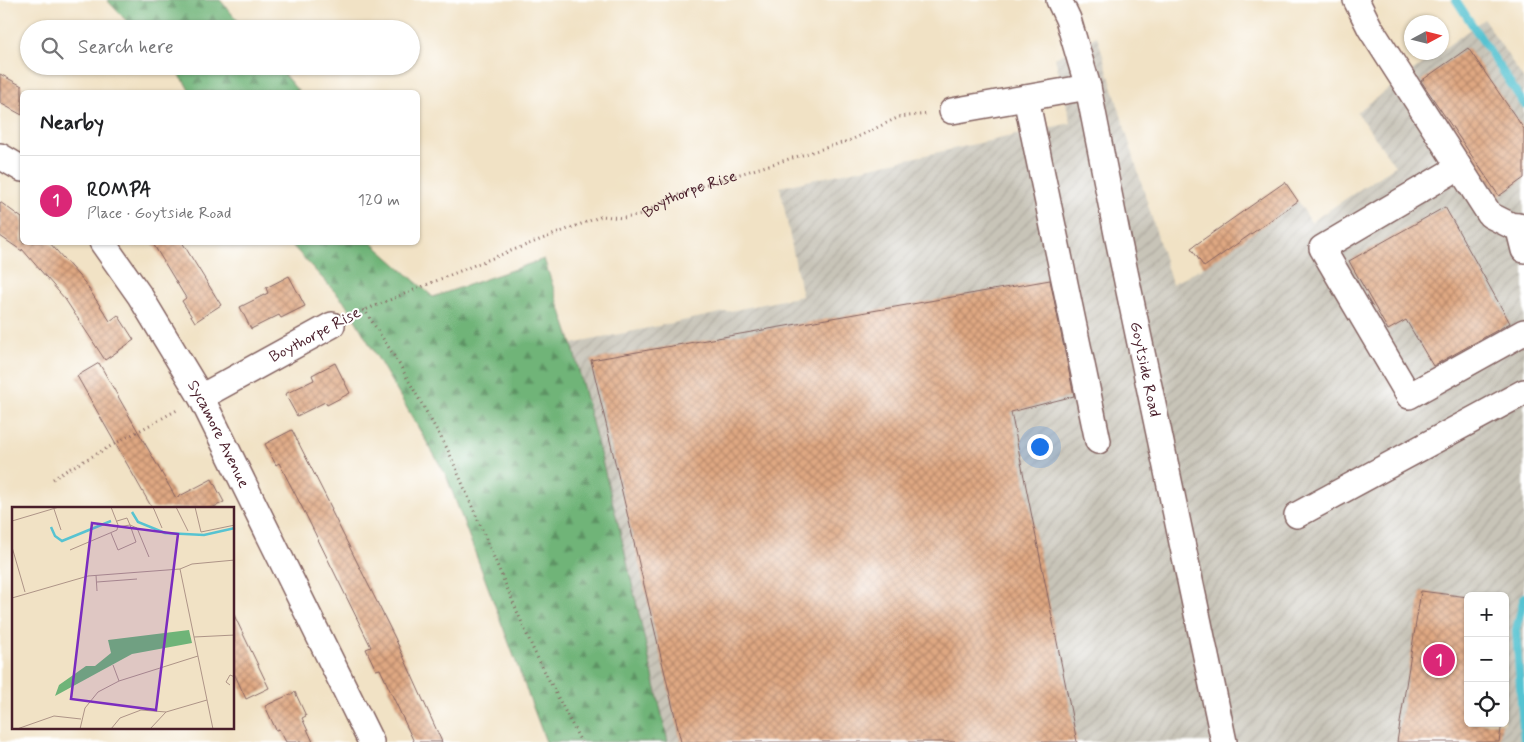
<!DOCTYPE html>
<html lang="en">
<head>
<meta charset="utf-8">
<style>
  body { margin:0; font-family:Mynerve,sans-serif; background:#f6f6f6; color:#202124 }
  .controls { position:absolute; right:15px; bottom:15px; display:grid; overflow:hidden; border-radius:8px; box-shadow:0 1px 4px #0004 }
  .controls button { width:45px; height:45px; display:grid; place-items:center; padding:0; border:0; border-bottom:1px solid #e0e0e0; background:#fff; color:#202124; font:25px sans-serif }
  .compass { position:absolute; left:1404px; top:15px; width:45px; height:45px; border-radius:50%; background:#fff; box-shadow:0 1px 4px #0004; rotate:83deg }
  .you { position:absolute; left:1039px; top:446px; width:18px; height:18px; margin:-12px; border:4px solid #fff; border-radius:50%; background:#1a73e8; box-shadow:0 0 0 8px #1a73e833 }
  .badge { display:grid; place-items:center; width:32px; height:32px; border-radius:50%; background:#db2777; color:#fff; font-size:16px; font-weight:700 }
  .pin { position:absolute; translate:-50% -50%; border:2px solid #fff; box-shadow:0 1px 5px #0006 }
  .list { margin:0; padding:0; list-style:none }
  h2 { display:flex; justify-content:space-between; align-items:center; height:65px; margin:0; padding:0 20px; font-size:21px }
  h2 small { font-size:16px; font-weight:400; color:#757577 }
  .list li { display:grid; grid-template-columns:32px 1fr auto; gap:15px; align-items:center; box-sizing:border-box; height:90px; padding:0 20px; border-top:1px solid #e0e0e0 }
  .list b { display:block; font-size:19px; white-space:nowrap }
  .list p { margin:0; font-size:16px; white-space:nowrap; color:#757577 }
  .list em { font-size:16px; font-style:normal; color:#757577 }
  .icon { flex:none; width:28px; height:28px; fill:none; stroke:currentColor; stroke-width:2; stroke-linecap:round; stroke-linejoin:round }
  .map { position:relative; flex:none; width:1524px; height:742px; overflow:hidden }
  .search { position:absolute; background:#fff; box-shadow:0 1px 4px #0004; left:20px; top:20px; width:400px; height:55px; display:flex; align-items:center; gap:12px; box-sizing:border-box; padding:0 18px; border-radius:28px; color:#757577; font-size:19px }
  .panel { position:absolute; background:#fff; box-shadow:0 1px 4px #0004; left:20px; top:90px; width:400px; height:155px; border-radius:8px }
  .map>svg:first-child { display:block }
  .industrial { fill:url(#industrial-furrows); fill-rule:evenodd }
  .forest { fill:url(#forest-firs); stroke:#5c6a52 }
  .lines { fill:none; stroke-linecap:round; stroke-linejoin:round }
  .stream { stroke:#57c3d1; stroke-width:8 }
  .building { fill:url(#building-cross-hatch) }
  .minor-casing { stroke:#846361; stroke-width:28 }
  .path { stroke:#846361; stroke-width:3; stroke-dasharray:1 4; stroke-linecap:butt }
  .minor { stroke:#fff; stroke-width:25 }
  .labels { text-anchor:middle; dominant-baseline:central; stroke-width:4; stroke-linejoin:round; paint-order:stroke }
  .street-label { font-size:16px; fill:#4a1f2b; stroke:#fff }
  .inset-river { fill:none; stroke:#57c3d1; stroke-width:2.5 }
  .inset-road { fill:none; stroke:#ae9487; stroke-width:1 }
  .view { fill:#7b2cbf; fill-opacity:0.15; stroke:#7b2cbf; stroke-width:2.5 }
  .inset-edge { fill:none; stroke:#4a1f2b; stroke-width:2.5 }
</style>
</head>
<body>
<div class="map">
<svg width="1524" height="742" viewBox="0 0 1524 742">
  <defs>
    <pattern id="industrial-furrows" width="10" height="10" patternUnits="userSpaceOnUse" patternTransform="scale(1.25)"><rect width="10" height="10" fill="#c8c4b8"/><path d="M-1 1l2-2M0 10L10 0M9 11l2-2" fill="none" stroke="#ada89e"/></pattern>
    <pattern id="forest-firs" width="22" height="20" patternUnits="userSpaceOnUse" patternTransform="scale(1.25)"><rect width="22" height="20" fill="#6fb478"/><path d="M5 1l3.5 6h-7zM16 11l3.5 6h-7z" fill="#5d9263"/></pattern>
    <pattern id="building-cross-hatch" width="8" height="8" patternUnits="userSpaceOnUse" patternTransform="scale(1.25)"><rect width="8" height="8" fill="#dfa882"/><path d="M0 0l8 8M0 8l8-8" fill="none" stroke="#b7886b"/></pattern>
  </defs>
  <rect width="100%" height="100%" fill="#fff"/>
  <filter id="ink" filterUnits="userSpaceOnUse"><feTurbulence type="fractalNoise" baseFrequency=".02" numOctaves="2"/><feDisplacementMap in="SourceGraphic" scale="10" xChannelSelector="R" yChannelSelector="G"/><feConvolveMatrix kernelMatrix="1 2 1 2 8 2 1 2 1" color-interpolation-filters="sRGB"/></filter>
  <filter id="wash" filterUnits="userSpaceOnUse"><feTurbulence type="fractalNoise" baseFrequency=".0096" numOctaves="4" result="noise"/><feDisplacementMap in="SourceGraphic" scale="20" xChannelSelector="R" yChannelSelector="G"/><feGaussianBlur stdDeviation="1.12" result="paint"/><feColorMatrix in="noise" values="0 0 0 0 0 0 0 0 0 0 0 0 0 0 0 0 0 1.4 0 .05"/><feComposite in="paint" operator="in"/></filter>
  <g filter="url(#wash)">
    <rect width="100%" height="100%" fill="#f1e2c5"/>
    <path class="industrial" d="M 1484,19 L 1524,80 L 1524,742 L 668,742 L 620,531 L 572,344 L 802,296 L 780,187 L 1071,123 L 1055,58 L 1097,36 L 1172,284 L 1204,267 L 1298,201 L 1311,222 L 1395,166 L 1357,112 L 1438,53 L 1442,52 L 1442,50 ZM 1468,596 L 1505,596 L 1505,723 L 1468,723 Z"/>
    <g class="forest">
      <polygon points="107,0 220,0 245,29 134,29"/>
      <polygon points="170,66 277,66 299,92 190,92 184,81"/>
      <polygon points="290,243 372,243 433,297 544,259 572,344 620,531 668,742 546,742 446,475 346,304"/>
    </g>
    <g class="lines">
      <g class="stream">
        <polyline points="1456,0 1524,104"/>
        <polyline points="1524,742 1516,630 1524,597"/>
      </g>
    </g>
    <g id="blocks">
      <g class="building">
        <polygon points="1468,48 1524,129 1524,178 1499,196 1421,81"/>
        <polygon points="0,74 22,86 22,115 0,103"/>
        <polygon points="1285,182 1298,201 1204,267 1191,248"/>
        <polygon points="0,202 22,218 22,242 49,242 85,283 110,321 118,315 134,340 105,360 65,299 22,249 22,251 0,236"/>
        <polygon points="1445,207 1510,323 1433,366 1406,320 1388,330 1349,261"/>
        <polygon points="152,242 182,242 221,305 195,322 182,301 186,298"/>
        <polygon points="289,276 305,306 281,318 279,315 251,329 240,307 268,293 266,288"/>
        <polygon points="1050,280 1074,396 1011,412 1077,742 681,742 591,360"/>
        <polygon points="99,363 176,498 212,479 224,502 212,508 152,508 77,376"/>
        <polygon points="335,363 350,393 327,405 325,402 297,416 285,394 314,380 312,375"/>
        <polygon points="292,430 332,509 331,510 395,638 442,742 414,742 380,669 376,670 366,649 371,647 306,515 279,463 276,465 265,444"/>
        <polygon points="1421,591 1468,597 1468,723 1502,723 1499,742 1397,742"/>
        <polygon points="234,615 269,688 246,699 234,673"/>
        <polygon points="295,692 306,716 302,718 313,742 286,742 279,729 276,730 265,706"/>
      </g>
    </g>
  </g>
  <g filter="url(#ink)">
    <use href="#blocks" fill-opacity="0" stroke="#846361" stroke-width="1"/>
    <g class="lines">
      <g class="minor-casing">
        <g id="minor">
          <path id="s2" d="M 1059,0 L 1068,19 L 1088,87 L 1117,234 L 1224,742"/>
          <polyline points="1356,0 1370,28 1490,215 1510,225 1524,227"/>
          <polyline points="1026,98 1098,441"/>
          <polyline points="952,111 1088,87"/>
          <polyline points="0,156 22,169"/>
          <polyline points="1459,167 1322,248 1409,396 1524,332"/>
          <polyline points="1518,226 1524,250"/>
          <path id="s3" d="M 102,242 L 140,296 L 201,397 L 371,742"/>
          <polyline points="201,397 332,325"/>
          <polyline points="1297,515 1524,392"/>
        </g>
      </g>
      <g class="path">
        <polyline points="364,309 398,362 448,450 534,651 581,742"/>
        <path id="s1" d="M 353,315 L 477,264 L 602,216 L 623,218 L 643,215 L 663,201 L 704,185 L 851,140 L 899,117 L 928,114"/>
        <polyline points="53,479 67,470 179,409"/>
      </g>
      <use href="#minor" class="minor"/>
    </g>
  </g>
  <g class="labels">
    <g class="street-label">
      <text stroke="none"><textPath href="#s1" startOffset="361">Boythorpe Rise</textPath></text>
      <text transform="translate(315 335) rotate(-28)">Boythorpe Rise</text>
      <text stroke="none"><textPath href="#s2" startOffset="380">Goytside Road</textPath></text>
      <text stroke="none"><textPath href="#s3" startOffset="225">Sycamore Avenue</textPath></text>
    </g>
  </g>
  <g transform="translate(12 507)">
    <rect width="222" height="222" fill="#f1e2c5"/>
    <path d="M 177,123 L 180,136 L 120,147 L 43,189 L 47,178 L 74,159 L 83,159 L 99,146 L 96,133 Z" fill="#6fb478"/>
    <path class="inset-river" d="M 120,5 L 126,15 L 153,26 L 192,28 L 223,21M 39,20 L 43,29 L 50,34 L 99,14"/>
    <path class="inset-road" d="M 141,0 L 150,21M 164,0 L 176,24M 183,0 L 189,25 L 223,18M 42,2 L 49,23M 0,14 L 47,0M 105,14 L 115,11 L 118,18 L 125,21 L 137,50M 99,26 L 106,43 L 124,35 L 118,18 L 106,20M 0,40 L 13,85M 58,43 L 105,23 L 106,18 L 99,0M 168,62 L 201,222M 168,62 L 180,57 L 223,53M 84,68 L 85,84M 85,75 L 125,72M 0,91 L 76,69 L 168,62M 182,130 L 223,128M 101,158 L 107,174M 218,178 L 214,175 L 218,168 L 223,170M 5,222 L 42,209 L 69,212M 68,222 L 73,201 L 86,185 L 107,174 L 186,149M 99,222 L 108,211 L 129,203 L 154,205 L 195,193M 138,222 L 154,205"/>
    <path class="view" d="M 80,16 L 166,27 L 144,203 L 59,192 Z"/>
    <rect width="222" height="222" class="inset-edge"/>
  </g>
</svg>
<div class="controls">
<button>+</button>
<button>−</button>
<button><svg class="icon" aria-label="locate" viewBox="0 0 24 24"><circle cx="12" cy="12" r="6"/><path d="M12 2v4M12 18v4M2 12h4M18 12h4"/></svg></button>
</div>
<svg class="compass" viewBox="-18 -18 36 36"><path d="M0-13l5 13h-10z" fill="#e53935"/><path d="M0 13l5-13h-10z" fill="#757577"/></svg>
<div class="you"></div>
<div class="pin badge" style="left:1439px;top:660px">1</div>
<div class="search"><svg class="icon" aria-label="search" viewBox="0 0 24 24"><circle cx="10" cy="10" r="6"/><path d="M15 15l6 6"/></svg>Search here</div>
<section class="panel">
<h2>Nearby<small></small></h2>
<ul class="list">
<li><span class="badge">1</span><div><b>ROMPA</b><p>Place · Goytside Road</p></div><em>120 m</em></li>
</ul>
</section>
</div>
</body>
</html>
